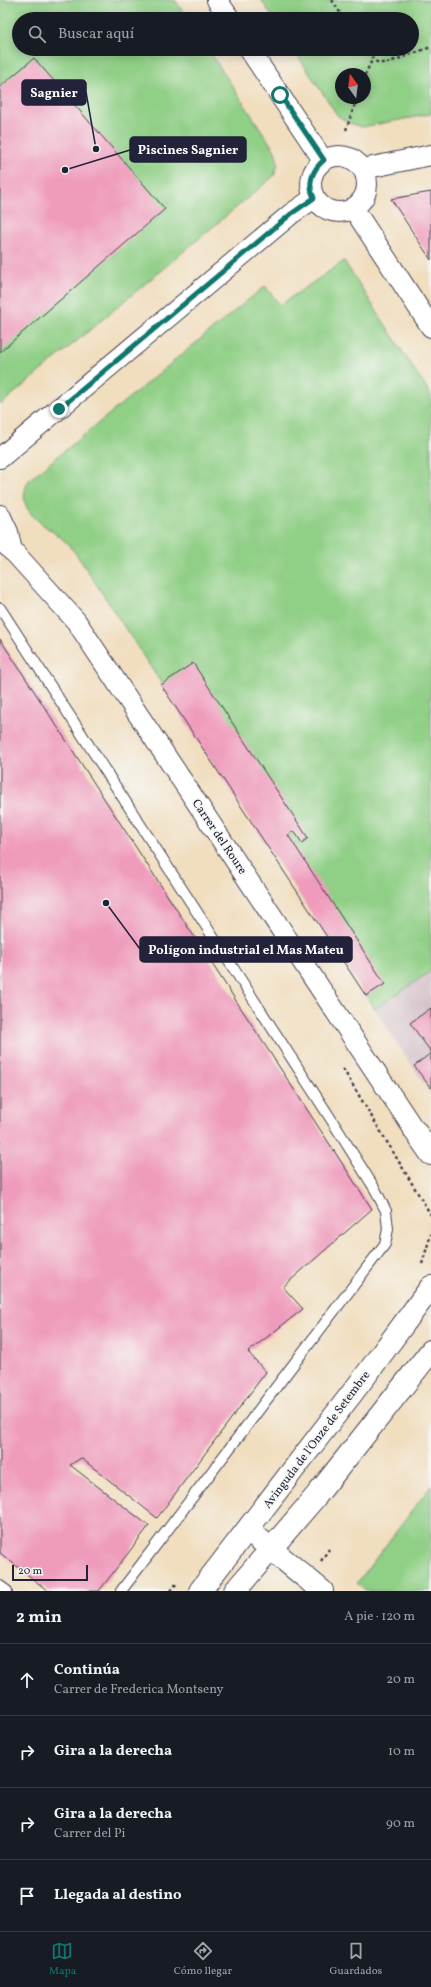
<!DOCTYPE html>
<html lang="es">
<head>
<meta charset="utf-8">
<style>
  body { margin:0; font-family:Vollkorn,serif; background:#20242c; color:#f1f3f6 }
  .compass { position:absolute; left:335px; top:68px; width:36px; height:36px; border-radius:50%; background:#171b24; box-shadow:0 2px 10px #0003; rotate:346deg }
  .scale { position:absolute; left:12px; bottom:10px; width:76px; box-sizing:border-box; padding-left:4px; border:2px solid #22223b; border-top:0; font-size:11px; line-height:14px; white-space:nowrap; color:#22223b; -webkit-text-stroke:3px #f6f6f2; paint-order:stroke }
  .stop { position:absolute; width:12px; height:12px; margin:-9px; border:3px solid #0f766e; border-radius:50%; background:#fff }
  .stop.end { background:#0f766e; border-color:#fff; box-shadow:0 1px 4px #0008 }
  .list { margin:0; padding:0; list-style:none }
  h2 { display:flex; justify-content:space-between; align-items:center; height:52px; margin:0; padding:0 16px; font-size:17px }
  h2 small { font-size:13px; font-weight:400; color:#9ea1a6 }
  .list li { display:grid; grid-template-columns:26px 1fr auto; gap:12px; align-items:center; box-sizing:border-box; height:72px; padding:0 16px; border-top:1px solid #363941 }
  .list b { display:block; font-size:15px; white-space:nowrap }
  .list p { margin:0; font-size:13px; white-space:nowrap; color:#9ea1a6 }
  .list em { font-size:13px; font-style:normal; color:#9ea1a6 }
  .icon { flex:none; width:22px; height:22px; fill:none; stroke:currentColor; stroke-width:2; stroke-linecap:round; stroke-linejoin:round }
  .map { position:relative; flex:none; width:431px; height:1591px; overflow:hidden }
  .search { position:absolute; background:#171b24; box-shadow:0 2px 10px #0003; left:12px; right:12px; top:12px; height:44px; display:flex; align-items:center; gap:10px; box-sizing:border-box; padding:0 14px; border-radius:22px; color:#9ea1a6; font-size:15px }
  .sheet { height:340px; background:#171b24 }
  nav { display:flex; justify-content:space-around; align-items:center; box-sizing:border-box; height:56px; border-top:1px solid #363941; background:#171b24; font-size:11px; color:#9ea1a6 }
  nav a { display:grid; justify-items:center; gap:2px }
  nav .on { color:#0f766e }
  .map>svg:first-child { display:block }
  .industrial { fill:#d2bdc6 }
  .green { fill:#90cf86; stroke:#597860; fill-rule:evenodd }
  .building { fill:#ef9bbc }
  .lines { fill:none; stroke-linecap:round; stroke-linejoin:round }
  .service-casing { stroke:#413e4f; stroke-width:12 }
  .minor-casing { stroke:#413e4f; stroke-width:22 }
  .tertiary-casing { stroke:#413e4f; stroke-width:24 }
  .secondary-casing { stroke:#413e4f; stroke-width:24 }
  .path { stroke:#413e4f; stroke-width:2.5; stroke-dasharray:3 3; stroke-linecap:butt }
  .service { stroke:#fff; stroke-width:10 }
  .minor { stroke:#fff; stroke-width:20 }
  .tertiary { stroke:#fff; stroke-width:22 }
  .secondary { stroke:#fff; stroke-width:22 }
  .route { stroke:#0f766e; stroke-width:5 }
  .labels { text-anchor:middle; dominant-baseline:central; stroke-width:3.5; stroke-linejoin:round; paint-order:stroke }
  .street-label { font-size:12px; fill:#22223b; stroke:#f6f6f2 }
  .leader { fill:none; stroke:#22223b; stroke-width:1.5 }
  .callout-dot { fill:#22223b; stroke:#f6f6f2; stroke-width:1.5 }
  .callout { fill:#22223b; stroke:#22223b; stroke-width:1.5 }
  .callout-label { font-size:13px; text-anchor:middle; font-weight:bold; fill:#fff }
</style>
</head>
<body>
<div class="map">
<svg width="431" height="1591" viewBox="0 0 431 1591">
  <rect width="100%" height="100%" fill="#f6f6f2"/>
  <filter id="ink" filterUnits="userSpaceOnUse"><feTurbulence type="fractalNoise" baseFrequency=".025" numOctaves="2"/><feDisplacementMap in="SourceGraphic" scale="8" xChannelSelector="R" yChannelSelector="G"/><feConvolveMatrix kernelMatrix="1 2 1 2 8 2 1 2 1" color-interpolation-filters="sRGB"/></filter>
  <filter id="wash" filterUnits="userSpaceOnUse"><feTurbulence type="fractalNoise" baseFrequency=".012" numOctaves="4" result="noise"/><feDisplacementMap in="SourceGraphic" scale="16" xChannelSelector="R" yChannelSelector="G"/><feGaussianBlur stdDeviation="0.9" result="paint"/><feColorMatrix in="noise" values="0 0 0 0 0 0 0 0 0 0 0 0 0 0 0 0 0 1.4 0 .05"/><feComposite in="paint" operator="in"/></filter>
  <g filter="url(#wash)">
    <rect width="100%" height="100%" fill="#f1debf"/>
    <polygon class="industrial" points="431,971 431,1095 375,1009"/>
    <g class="green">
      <polygon points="0,0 175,0 188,19 19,19 19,49 208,49 275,151 278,163 274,176 0,405"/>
      <path d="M 261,0 L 431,0 L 431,114 L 362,127 L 349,123 L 338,116 L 293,49 L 412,49 L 412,19 L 274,19 ZM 341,74 L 365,74 L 365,98 L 341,98 Z"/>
      <path d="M 344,261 L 431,395 L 431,971 L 375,1009 L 83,564 C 78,558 74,550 68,544 C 49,525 11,514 29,480 L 265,286 L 280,305 Z"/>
      <polygon points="431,1486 431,1591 365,1591 357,1583"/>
    </g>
    <g id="blocks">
      <g class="building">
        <polygon points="34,58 165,209 0,352 0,87"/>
        <polygon points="431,192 431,260 391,199"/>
        <polygon points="0,639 372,1209 283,1287 303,1309 248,1352 266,1372 157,1518 81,1458 70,1465 149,1526 99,1591 48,1591 0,1553"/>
        <polygon points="193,663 308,838 302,843 294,831 288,835 385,984 366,996 161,685"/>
        <polygon points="431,1008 431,1052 410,1023"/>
        <polygon points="431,1053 431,1088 414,1066"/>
      </g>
    </g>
  </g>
  <g filter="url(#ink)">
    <use href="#blocks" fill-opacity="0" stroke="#413e4f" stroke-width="1"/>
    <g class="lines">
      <g class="service-casing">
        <g id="service">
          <polyline points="0,608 329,1116 375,1189 386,1211 388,1229 385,1244 121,1591"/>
          <polyline points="0,1586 7,1591"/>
        </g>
      </g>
      <g class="minor-casing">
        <g id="minor">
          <polyline points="217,0 230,19"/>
          <polyline points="249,49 323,160"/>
          <circle cx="339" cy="184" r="28"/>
          <polyline points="363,169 431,155"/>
          <polyline points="353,208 431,327"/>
          <polyline points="0,458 291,214 314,198"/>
          <polyline points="0,515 8,532 12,551"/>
          <polyline points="0,540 13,551 76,621 415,1131"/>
        </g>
      </g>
      <g class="tertiary-casing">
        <polyline id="tertiary" points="248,1530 322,1591"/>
      </g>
      <g class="secondary-casing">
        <g id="secondary">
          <polyline points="415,1131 431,1154"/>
          <polyline points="200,1591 366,1375 431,1287"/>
          <polyline points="235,1591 317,1495 431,1351"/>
        </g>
      </g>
      <g class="path">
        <polyline points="332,0 344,19"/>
        <polyline points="362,49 378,63 387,63 431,47"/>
        <polyline points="365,75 372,60"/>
        <polyline points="346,130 357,98"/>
        <polyline points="343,1069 431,1215"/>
        <polyline points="422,1264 431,1234"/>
        <polyline points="321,1561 329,1549"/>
        <polyline points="171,1591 176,1584"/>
      </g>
      <use href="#service" class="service"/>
      <use href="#minor" class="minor"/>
      <use href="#tertiary" class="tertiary"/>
      <use href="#secondary" class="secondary"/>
    </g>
  </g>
  <g class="lines" filter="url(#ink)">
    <path class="route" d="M 59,409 L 291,214 L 314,198 C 307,184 312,170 324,160 L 280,95"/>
  </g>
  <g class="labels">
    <g class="street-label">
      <text transform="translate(219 837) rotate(56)">Carrer del Roure</text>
      <text transform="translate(317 1440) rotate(-53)">Avinguda de l'Onze de Setembre</text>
    </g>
  </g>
  <path class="leader" d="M96 149L86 92M65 170L130 150M106 903L140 949"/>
  <g class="callout-dot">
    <circle cx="96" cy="149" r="4"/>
    <circle cx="65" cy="170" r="4"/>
    <circle cx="106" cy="903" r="4"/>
  </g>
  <g class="callout">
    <rect x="22" y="80" width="64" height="25" rx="4"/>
    <rect x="130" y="137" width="116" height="25" rx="4"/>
    <rect x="140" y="937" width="212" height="25" rx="4"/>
  </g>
  <g class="callout-label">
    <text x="54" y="97">Sagnier</text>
    <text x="188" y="154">Piscines Sagnier</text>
    <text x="246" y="954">Polígon industrial el Mas Mateu</text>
  </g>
</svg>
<svg class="compass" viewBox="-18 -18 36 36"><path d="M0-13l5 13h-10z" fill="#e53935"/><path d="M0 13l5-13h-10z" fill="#9ea1a6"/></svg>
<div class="scale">20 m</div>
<div class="stop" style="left:280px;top:95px"></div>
<div class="stop end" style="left:59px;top:409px"></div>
<div class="search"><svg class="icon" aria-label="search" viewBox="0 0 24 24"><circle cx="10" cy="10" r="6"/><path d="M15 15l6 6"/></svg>Buscar aquí</div>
</div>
<section class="sheet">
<h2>2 min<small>A pie · 120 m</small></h2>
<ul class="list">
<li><svg class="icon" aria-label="ahead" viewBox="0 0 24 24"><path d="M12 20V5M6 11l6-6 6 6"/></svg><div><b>Continúa</b><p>Carrer de Frederica Montseny</p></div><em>20 m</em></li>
<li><svg class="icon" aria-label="right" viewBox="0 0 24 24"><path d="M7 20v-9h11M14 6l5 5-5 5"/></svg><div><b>Gira a la derecha</b></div><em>10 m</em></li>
<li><svg class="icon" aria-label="right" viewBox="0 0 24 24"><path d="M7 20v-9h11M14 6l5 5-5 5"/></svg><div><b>Gira a la derecha</b><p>Carrer del Pi</p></div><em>90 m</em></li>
<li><svg class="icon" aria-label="arrive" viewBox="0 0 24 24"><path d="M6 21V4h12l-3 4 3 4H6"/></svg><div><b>Llegada al destino</b></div></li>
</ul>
</section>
<nav>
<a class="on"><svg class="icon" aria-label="map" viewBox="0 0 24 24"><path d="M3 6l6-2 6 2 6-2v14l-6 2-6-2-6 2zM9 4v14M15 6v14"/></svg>Mapa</a>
<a><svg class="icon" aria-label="directions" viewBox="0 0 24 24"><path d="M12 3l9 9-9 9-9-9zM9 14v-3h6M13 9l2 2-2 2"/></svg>Cómo llegar</a>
<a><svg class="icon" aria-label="saved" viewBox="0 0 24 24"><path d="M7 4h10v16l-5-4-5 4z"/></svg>Guardados</a>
</nav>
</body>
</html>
